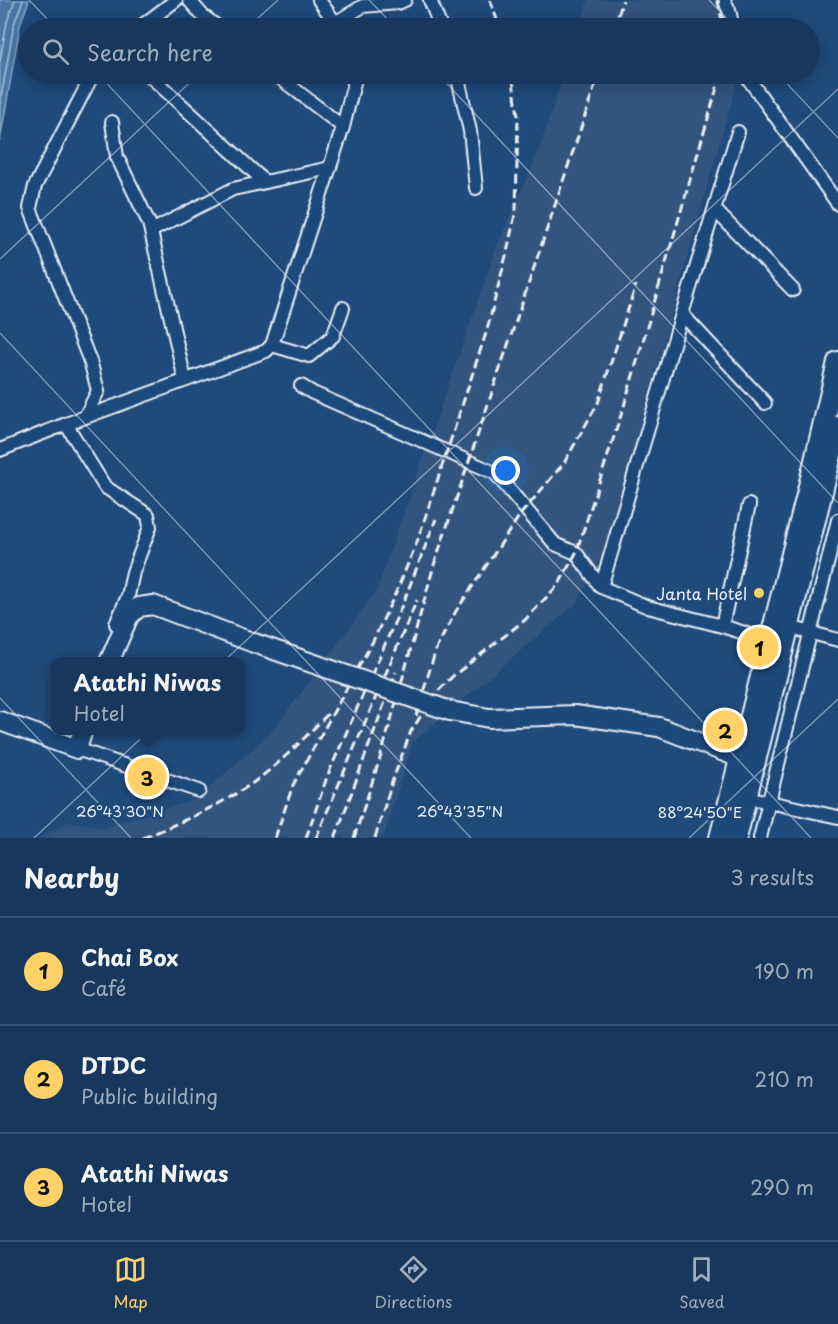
<!DOCTYPE html>
<html lang="en">
<head>
<meta charset="utf-8">
<style>
  body { margin:0; font-family:"Playpen Sans",sans-serif; background:#203f62; color:#f1f3f6 }
  .you { position:absolute; left:506px; top:471px; width:21px; height:21px; margin:-15px; border:4px solid #fff; border-radius:50%; background:#1a73e8; box-shadow:0 0 0 9px #1a73e833 }
  .badge { display:grid; place-items:center; width:39px; height:39px; border-radius:50%; background:#ffd166; color:#111; font-size:20px; font-weight:700 }
  .pin { position:absolute; translate:-50% -50%; border:3px solid #fff; box-shadow:0 2px 6px #0006 }
  .popup { position:absolute; left:50px; top:657px; width:195px; height:78px; box-sizing:border-box; display:grid; place-content:center; border-radius:12px; background:#17385c; filter:drop-shadow(0 2px 4px #0005); font-size:20px; white-space:nowrap; color:#9eacbb }
  .popup b { font-size:22px; color:#f1f3f6 }
  .popup::after { content:''; position:absolute; left:50%; top:100%; margin-left:-12px; border:12px solid transparent; border-top-color:#17385c }
  .list { margin:0; padding:0; list-style:none }
  h2 { display:flex; justify-content:space-between; align-items:center; height:78px; margin:0; padding:0 24px; font-size:26px }
  h2 small { font-size:20px; font-weight:400; color:#9eacbb }
  .list li { display:grid; grid-template-columns:39px 1fr auto; gap:18px; align-items:center; box-sizing:border-box; height:108px; padding:0 24px; border-top:2px solid #365272 }
  .list b { display:block; font-size:22px; white-space:nowrap }
  .list p { margin:0; font-size:20px; white-space:nowrap; color:#9eacbb }
  .list em { font-size:20px; font-style:normal; color:#9eacbb }
  .icon { flex:none; width:33px; height:33px; fill:none; stroke:currentColor; stroke-width:2; stroke-linecap:round; stroke-linejoin:round }
  .map { position:relative; flex:none; width:838px; height:838px; overflow:hidden }
  .search { position:absolute; background:#17385c; box-shadow:0 3px 15px #0003; left:18px; right:18px; top:18px; height:66px; display:flex; align-items:center; gap:15px; box-sizing:border-box; padding:0 21px; border-radius:33px; color:#9eacbb; font-size:22px }
  .sheet { height:402px; background:#17385c }
  nav { display:flex; justify-content:space-around; align-items:center; box-sizing:border-box; height:84px; border-top:2px solid #365272; background:#17385c; font-size:16px; color:#9eacbb }
  nav a { display:grid; justify-items:center; gap:3px }
  nav .on { color:#ffd166 }
  .map>svg:first-child { display:block }
  .built { fill:#33547e }
  .water { fill:#4876a4; stroke:#88a7c6; stroke-width:1.5 }
  .lines { fill:none; stroke-linecap:round; stroke-linejoin:round }
  .shore { stroke:#a8c0d6; stroke-width:1.5 }
  .street-casing { stroke:#e8f1f8; stroke-width:16 }
  .secondary-casing { stroke:#e8f1f8; stroke-width:22 }
  .primary-casing { stroke:#e8f1f8; stroke-width:24 }
  .street { stroke:#1f4a7a; stroke-width:12 }
  .secondary { stroke:#1f4a7a; stroke-width:18 }
  .primary { stroke:#1f4a7a; stroke-width:20 }
  .rail { stroke:#e8f1f8; stroke-width:3; stroke-dasharray:9 4.5; stroke-linecap:butt }
  .secondary-bridge-casing { stroke:#e8f1f8; stroke-width:22; stroke-linecap:butt }
  .secondary-bridge { stroke:#1f4a7a; stroke-width:18 }
  .ticks { fill:none; stroke:#e8f1f8; stroke-width:1.5; stroke-opacity:0.45 }
  .poi-dot { fill:#ffd166; stroke:#1f4a7a; stroke-width:2 }
  .labels { text-anchor:middle; dominant-baseline:central; stroke-width:5; stroke-linejoin:round; paint-order:stroke }
  .poi-label { font-size:16px; fill:#e8f1f8; stroke:#1f4a7a; text-anchor:end }
  .ticks-label { font-size:15px; text-anchor:middle; fill:#e8f1f8; stroke:#1f4a7a; stroke-width:5; stroke-linejoin:round; paint-order:stroke }
</style>
</head>
<body>
<div class="map">
<svg width="838" height="838" viewBox="0 0 838 838">
  <rect width="100%" height="100%" fill="#1f4a7a"/>
  <filter id="ink" filterUnits="userSpaceOnUse"><feTurbulence type="fractalNoise" baseFrequency=".0167" numOctaves="2"/><feDisplacementMap in="SourceGraphic" scale="12" xChannelSelector="R" yChannelSelector="G"/><feConvolveMatrix kernelMatrix="1 2 1 2 8 2 1 2 1" color-interpolation-filters="sRGB"/></filter>
  <g filter="url(#ink)">
    <g class="built">
      <polygon points="588,0 732,0 739,28 579,28"/>
      <polygon points="564,74 739,74 606,548 577,603 413,742 383,838 39,838 69,821 103,827 197,799 274,729 376,592 497,246 537,155"/>
    </g>
    <polygon class="water" points="0,0 29,0 20,25 0,141"/>
    <g class="lines">
      <g class="shore">
        <polyline points="0,61 7,22 15,0"/>
        <polyline points="0,103 14,24 23,0"/>
      </g>
      <g class="street-casing">
        <g id="street">
          <polyline points="189,0 203,16 219,28"/>
          <polyline points="319,0 339,28"/>
          <polyline points="430,0 441,28"/>
          <polyline points="724,0 729,10 733,28"/>
          <polyline points="335,23 363,6 398,3 405,0"/>
          <polyline points="139,28 176,0"/>
          <polyline points="148,74 265,182"/>
          <polyline points="275,74 343,127"/>
          <polyline points="457,74 470,131 476,188"/>
          <polyline points="745,74 838,204"/>
          <polyline points="112,122 117,157 149,223 185,380"/>
          <polyline points="715,210 793,290"/>
          <polyline points="151,231 233,189 330,168"/>
          <polyline points="682,314 765,403"/>
          <polyline points="272,345 309,356 333,336 343,308"/>
          <polyline points="301,386 313,393 495,473 555,544 576,553 601,587 648,607 722,626 770,641"/>
          <polyline points="85,417 98,391 91,364 30,208 35,186 93,74"/>
          <polyline points="66,424 105,487 148,515 150,527 133,572 128,596 116,624"/>
          <polyline points="0,450 66,424 266,351 272,345 343,127 354,83 354,74"/>
          <polyline points="601,587 682,314 738,132"/>
          <polyline points="722,626 749,505"/>
          <polyline points="789,627 838,640"/>
          <polyline points="77,749 199,791"/>
          <polyline points="746,797 838,817"/>
          <polyline points="760,838 838,520"/>
        </g>
      </g>
      <g class="secondary-casing">
        <g id="secondary">
          <polyline points="109,662 129,616 139,607 153,605 254,643"/>
          <polyline points="0,721 77,749 83,730"/>
          <polyline points="659,727 740,758"/>
        </g>
      </g>
      <g class="primary-casing">
        <g id="primary">
          <polyline points="720,838 807,495 838,362"/>
          <polyline points="736,838 838,427"/>
        </g>
      </g>
      <use href="#street" class="street"/>
      <use href="#secondary" class="secondary"/>
      <use href="#primary" class="primary"/>
      <g class="rail">
        <polyline points="490,0 500,28"/>
        <polyline points="718,0 723,28"/>
        <polyline points="614,28 623,0"/>
        <polyline points="416,716 436,649 456,611 520,515 564,463 598,403 636,285"/>
        <path d="M 143,838 C 181,822 220,806 254,782 C 281,763 304,738 328,714"/>
        <polyline points="275,838 293,785 373,641 397,590 417,542 487,330 507,252 516,210 518,116 512,74"/>
        <polyline points="306,838 327,777 403,603 436,519"/>
        <polyline points="316,838 417,600"/>
        <polyline points="335,838 396,672"/>
        <polyline points="354,838 383,749 434,565 599,74"/>
        <polyline points="375,838 392,782 411,731 436,693 453,676 525,620 559,584 576,553 624,406 721,74"/>
      </g>
      <g class="secondary-bridge-casing">
        <polyline id="secondary-bridge" points="254,643 450,711 489,718 575,715 659,727"/>
      </g>
      <use href="#secondary-bridge" class="secondary-bridge"/>
    </g>
  </g>
  <path class="ticks" d="M 29,0 L 56,28M 369,0 L 396,28M 709,0 L 736,28M 247,28 L 278,0M 98,74 L 811,838M 438,74 L 838,503M 778,74 L 838,138M 0,259 L 199,74M 0,333 L 471,838M 0,698 L 131,838M 34,838 L 838,89M 689,838 L 838,699"/>
  <circle class="poi-dot" cx="759" cy="593" r="6"/>
  <g class="labels">
    <g class="poi-label">
      <text x="747" y="593">Janta Hotel</text>
    </g>
  </g>
  <g class="ticks-label">
    <text x="120" y="817">26°43'30"N</text>
    <text x="460" y="817">26°43'35"N</text>
    <text x="700" y="818">88°24'50"E</text>
  </g>
</svg>
<div class="you"></div>
<div class="pin badge" style="left:759px;top:647px">1</div>
<div class="pin badge" style="left:725px;top:730px">2</div>
<div class="pin badge" style="left:147px;top:777px">3</div>
<div class="popup"><b>Atathi Niwas</b>Hotel</div>
<div class="search"><svg class="icon" aria-label="search" viewBox="0 0 24 24"><circle cx="10" cy="10" r="6"/><path d="M15 15l6 6"/></svg>Search here</div>
</div>
<section class="sheet">
<h2>Nearby<small>3 results</small></h2>
<ul class="list">
<li><span class="badge">1</span><div><b>Chai Box</b><p>Café</p></div><em>190 m</em></li>
<li><span class="badge">2</span><div><b>DTDC</b><p>Public building</p></div><em>210 m</em></li>
<li><span class="badge">3</span><div><b>Atathi Niwas</b><p>Hotel</p></div><em>290 m</em></li>
</ul>
</section>
<nav>
<a class="on"><svg class="icon" aria-label="map" viewBox="0 0 24 24"><path d="M3 6l6-2 6 2 6-2v14l-6 2-6-2-6 2zM9 4v14M15 6v14"/></svg>Map</a>
<a><svg class="icon" aria-label="directions" viewBox="0 0 24 24"><path d="M12 3l9 9-9 9-9-9zM9 14v-3h6M13 9l2 2-2 2"/></svg>Directions</a>
<a><svg class="icon" aria-label="saved" viewBox="0 0 24 24"><path d="M7 4h10v16l-5-4-5 4z"/></svg>Saved</a>
</nav>
</body>
</html>
